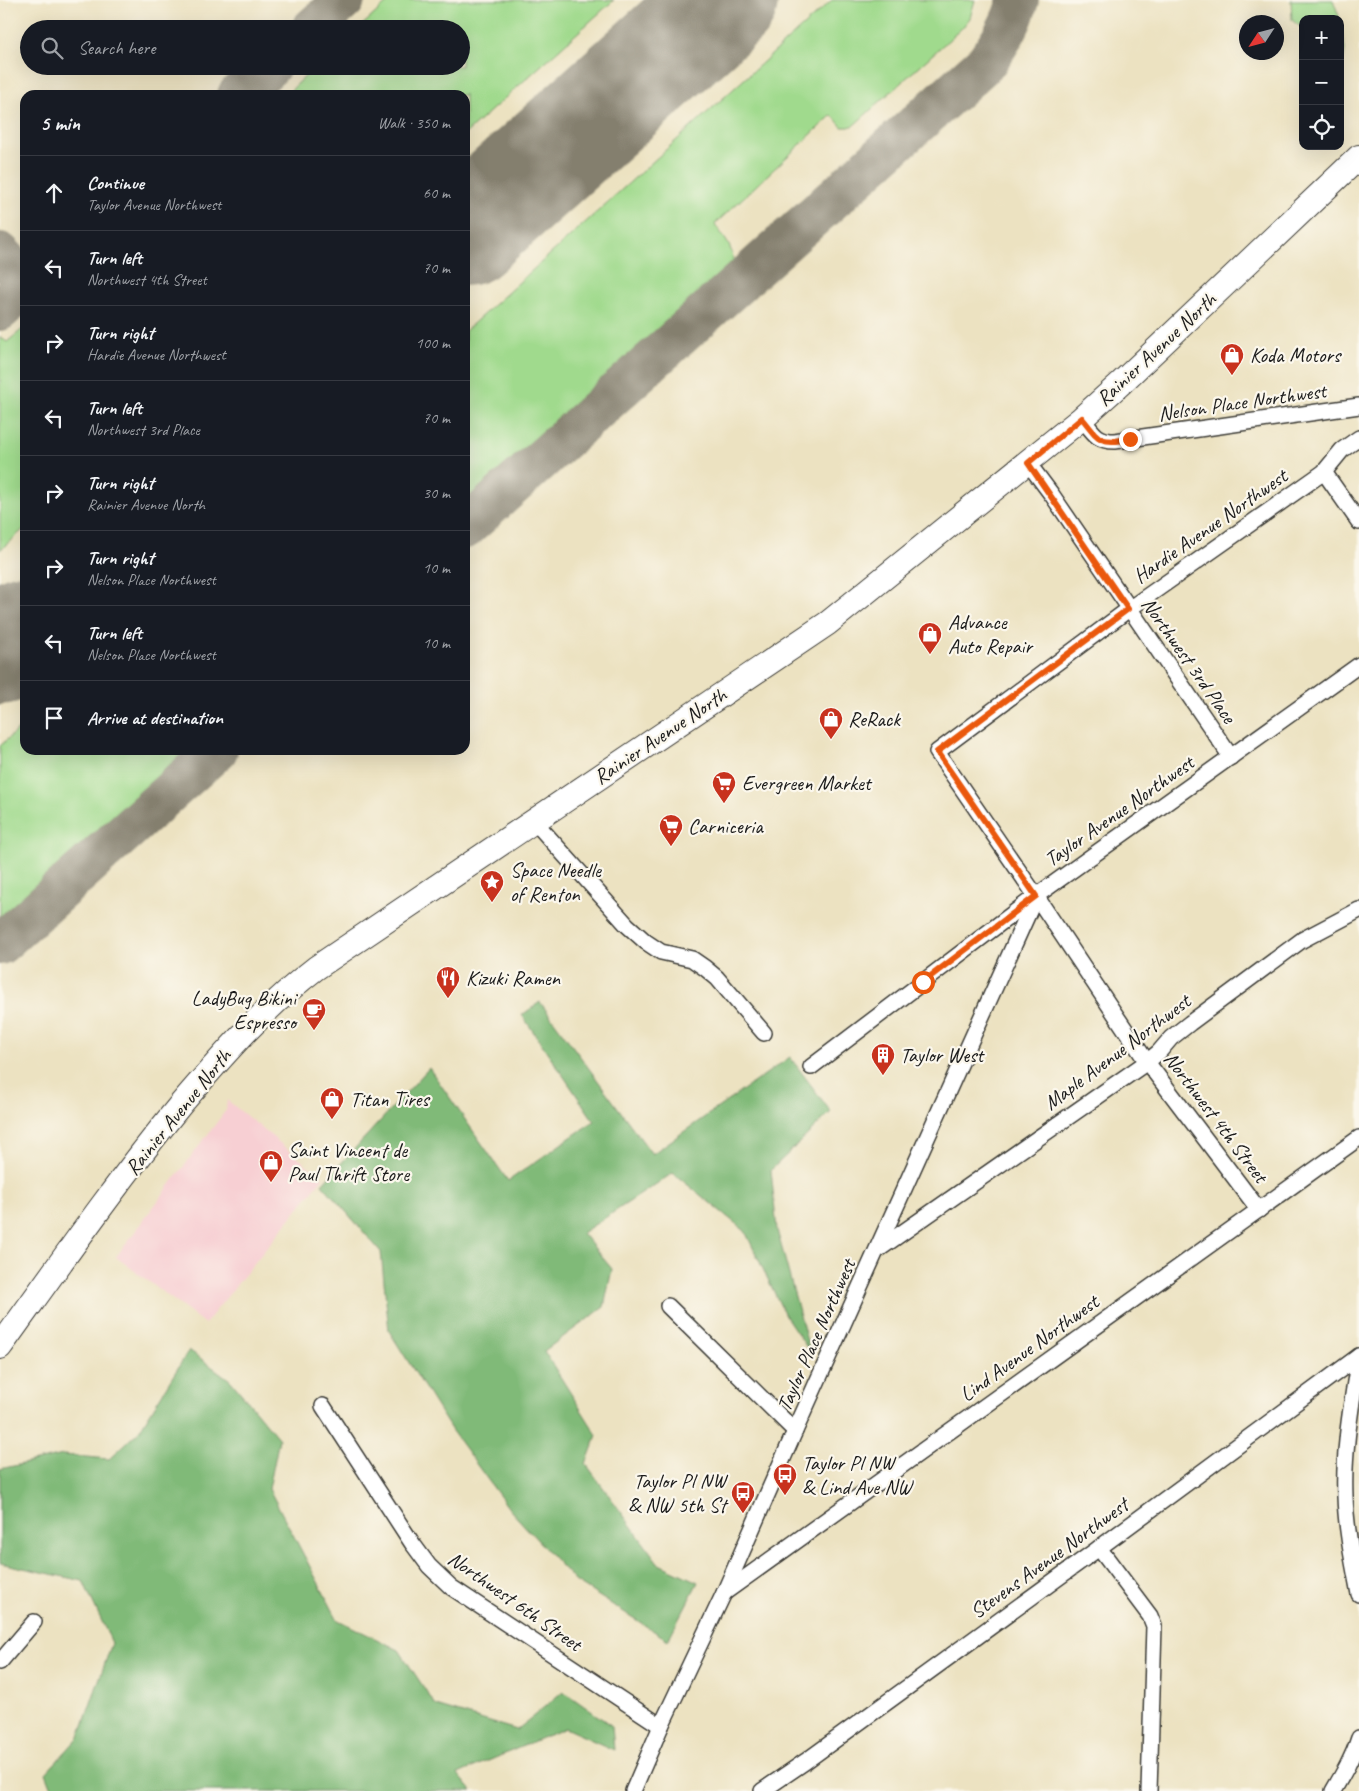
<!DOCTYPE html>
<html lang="en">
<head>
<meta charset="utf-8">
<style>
  body { margin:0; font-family:Caveat,sans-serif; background:#20242c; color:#f1f3f6 }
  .controls { position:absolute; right:15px; top:15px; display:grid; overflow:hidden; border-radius:10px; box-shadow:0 5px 20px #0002 }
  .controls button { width:45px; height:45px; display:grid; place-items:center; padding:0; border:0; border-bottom:1px solid #363941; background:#171b24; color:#f1f3f6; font:25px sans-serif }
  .compass { position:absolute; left:1239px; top:15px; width:45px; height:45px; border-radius:50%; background:#171b24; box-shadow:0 5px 20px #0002; rotate:234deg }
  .stop { position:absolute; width:15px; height:15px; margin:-11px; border:4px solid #ea580c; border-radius:50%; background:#fff }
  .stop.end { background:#ea580c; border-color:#fff; box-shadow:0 1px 5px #0008 }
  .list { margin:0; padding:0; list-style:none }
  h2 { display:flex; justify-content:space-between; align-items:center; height:65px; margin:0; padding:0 20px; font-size:21px }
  h2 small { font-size:16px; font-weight:400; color:#9ea1a6 }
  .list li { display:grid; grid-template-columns:32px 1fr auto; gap:15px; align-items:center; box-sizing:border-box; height:75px; padding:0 20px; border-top:1px solid #363941 }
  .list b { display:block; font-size:19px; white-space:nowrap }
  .list p { margin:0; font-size:16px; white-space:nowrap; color:#9ea1a6 }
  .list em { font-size:16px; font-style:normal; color:#9ea1a6 }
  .icon { flex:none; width:28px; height:28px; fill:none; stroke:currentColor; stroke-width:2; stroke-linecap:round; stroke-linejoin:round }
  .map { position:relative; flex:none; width:1359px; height:1791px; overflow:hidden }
  .search { position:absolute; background:#171b24; box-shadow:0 5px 20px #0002; left:20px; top:20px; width:450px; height:55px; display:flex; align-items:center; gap:12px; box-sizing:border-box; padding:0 18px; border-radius:28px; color:#9ea1a6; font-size:19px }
  .panel { position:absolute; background:#171b24; box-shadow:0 5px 20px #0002; left:20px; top:90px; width:450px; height:665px; border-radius:15px }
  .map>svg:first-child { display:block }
  .built { fill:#f7cfd3 }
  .green { fill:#a0da8d; stroke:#5e7b54 }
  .forest { fill:#80ba78; stroke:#4e6b4a }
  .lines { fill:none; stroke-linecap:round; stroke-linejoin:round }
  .taxiway { stroke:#847f6e; stroke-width:42 }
  .runway { stroke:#847f6e; stroke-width:108 }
  .street-casing { stroke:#3b3a35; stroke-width:18 }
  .primary-casing { stroke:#3b3a35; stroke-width:26 }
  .street { stroke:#fff; stroke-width:15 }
  .primary { stroke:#fff; stroke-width:24 }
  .route { stroke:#ea580c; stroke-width:6 }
  .labels { text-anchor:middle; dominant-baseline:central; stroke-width:4.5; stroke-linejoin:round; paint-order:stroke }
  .street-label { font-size:21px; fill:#1c1c1c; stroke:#fbf7ec }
  .poi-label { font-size:21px; fill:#1c1c1c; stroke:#fbf7ec; text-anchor:start }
</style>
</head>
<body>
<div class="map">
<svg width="1359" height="1791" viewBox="0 0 1359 1791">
  <rect width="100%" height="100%" fill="#fbf7ec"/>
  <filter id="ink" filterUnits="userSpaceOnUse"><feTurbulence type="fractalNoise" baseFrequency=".02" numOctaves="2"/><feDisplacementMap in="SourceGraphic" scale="10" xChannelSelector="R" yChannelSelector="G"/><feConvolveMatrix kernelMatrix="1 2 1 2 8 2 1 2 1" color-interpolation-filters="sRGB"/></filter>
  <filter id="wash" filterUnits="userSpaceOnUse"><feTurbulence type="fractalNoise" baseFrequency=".0096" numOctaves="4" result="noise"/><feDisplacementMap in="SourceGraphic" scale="20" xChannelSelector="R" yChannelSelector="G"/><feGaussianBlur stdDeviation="1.12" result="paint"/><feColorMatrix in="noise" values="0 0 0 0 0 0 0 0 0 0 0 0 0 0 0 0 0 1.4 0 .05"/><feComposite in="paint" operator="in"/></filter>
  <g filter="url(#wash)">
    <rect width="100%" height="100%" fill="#ece2c1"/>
    <polygon class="built" points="227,1100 323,1178 205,1324 116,1257 226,1110"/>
    <g class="green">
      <polygon points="390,0 614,0 465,134 465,95 286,95 316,66 461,66 461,29 358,29"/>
      <path d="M 832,0 L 975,0 L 970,18 L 962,28 L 854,125 L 849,127 L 842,127 L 832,115 L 715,224 C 722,236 734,247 733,262 L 465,502 L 465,331 Z"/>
      <polygon points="1291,0 1333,0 1340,19 1303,19 1303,29 1292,20"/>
      <polygon points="1340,19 1345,49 1340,82"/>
      <polygon points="25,327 25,528 0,550 0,337 7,342"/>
      <polygon points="25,723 25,750 187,750 0,918 0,746"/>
    </g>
    <g class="forest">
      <polygon points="540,1002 652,1154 790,1057 831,1112 771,1170 777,1230 810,1352 785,1315 745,1231 673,1173 582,1233 612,1269 604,1307 544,1351 597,1435 586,1464 659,1564 698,1582 668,1640 575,1581 510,1510 452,1431 389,1331 381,1252 322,1184 429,1068 508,1181 594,1121 522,1015"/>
      <polygon points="189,1350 230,1380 279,1439 269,1489 338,1620 399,1650 436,1706 517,1730 563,1691 612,1726 614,1750 565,1728 458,1774 472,1791 53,1791 46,1773 79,1737 112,1643 83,1581 0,1563 0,1469 63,1455 109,1459 139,1431"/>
    </g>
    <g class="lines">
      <g class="taxiway">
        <polyline points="312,29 344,0"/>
        <polyline points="238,95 270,66"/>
        <polyline points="0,253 25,280"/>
        <polyline points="0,310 25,287"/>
        <path d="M 465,528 L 986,62 C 1000,42 1012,24 1018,0"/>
        <polyline points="0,658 25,629"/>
        <polyline points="0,944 217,750"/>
      </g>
      <g class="runway">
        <polyline points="465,232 724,0"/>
        <polyline points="0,651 25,628"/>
      </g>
    </g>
  </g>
  <g filter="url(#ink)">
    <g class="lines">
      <g class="street-casing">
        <g id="street">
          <path d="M 1082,418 C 1093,432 1096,441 1115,441 L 1359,406"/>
          <polyline points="1028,463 1052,495 1231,757"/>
          <polyline points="1324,472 1359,522"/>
          <polyline points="534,821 627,925 646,942 661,952 692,959 705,968 717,978 764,1033"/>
          <polyline points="811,1067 1036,896 1359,665"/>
          <polyline points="1259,1210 1147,1062 1036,896 937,752 1129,609 1324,472 1342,450 1359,438"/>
          <polyline points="879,1249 1147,1062 1159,1052 1171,1038 1190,1023 1302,940 1359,910"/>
          <polyline points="668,1306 795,1431"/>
          <path d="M 1359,1356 C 1352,1402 1343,1449 1345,1496 C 1346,1529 1353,1562 1359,1594"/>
          <polyline points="323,1406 412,1543 429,1566 451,1587 661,1726"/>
          <polyline points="1099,1548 1150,1616 1154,1626 1149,1791"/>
          <polyline points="724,1593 1359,1138"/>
          <polyline points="0,1662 34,1622"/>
          <polyline points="633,1791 661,1726 724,1593 795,1431 1036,896"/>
          <polyline points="762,1791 806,1761 1099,1548 1359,1356"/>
          <path d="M 1333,1791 C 1343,1774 1353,1757 1359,1738"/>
        </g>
      </g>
      <g class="primary-casing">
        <path id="primary" d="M 0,1347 C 59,1265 117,1182 181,1104 C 223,1055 265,1007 316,968 L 828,623 L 1082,418 L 1121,383 L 1359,157"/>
      </g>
      <use href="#street" class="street"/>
      <use href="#primary" class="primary"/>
    </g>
  </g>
  <g class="lines" filter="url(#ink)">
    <path class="route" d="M 923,982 L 1036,896 L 937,752 L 1128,609 L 1028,463 L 1082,418 C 1100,441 1100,444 1130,439"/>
  </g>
  <defs>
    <g id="shop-pin" transform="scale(1.25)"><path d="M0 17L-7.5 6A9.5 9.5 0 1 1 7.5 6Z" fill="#c8321e" stroke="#fbf7ec"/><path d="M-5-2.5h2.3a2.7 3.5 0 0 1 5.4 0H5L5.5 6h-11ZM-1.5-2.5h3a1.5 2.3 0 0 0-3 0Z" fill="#fff"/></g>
    <g id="supermarket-pin" transform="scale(1.25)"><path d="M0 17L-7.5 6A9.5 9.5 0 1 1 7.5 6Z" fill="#c8321e" stroke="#fbf7ec"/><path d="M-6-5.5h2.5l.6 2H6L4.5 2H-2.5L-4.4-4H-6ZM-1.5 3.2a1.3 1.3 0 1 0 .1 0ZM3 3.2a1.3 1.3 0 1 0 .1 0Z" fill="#fff"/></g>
    <g id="sight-pin" transform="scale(1.25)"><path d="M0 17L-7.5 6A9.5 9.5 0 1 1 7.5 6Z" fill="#c8321e" stroke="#fbf7ec"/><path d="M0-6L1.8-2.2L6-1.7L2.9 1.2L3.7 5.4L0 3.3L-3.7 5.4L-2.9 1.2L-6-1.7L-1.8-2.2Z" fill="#fff"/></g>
    <g id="restaurant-pin" transform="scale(1.25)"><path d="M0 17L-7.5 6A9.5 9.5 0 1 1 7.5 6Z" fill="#c8321e" stroke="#fbf7ec"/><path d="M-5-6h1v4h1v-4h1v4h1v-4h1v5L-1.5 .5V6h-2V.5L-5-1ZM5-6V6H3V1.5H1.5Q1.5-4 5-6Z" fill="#fff"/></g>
    <g id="cafe-pin" transform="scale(1.25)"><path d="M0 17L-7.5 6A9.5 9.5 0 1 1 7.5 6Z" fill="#c8321e" stroke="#fbf7ec"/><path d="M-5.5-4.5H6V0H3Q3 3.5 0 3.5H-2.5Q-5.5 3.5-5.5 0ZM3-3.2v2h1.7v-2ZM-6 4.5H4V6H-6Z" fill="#fff"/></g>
    <g id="building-pin" transform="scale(1.25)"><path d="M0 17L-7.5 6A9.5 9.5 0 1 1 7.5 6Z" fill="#c8321e" stroke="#fbf7ec"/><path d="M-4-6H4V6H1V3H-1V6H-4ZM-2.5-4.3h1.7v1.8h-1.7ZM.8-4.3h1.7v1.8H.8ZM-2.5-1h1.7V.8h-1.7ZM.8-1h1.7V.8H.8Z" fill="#fff"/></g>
    <g id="bus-pin" transform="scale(1.25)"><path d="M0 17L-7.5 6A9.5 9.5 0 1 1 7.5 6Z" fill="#c8321e" stroke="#fbf7ec"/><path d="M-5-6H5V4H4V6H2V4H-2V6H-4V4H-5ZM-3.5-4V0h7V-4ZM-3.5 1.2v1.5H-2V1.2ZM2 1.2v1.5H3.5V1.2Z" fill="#fff"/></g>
  </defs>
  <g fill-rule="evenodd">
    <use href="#shop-pin" x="1232" y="355"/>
    <use href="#shop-pin" x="930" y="634"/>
    <use href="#shop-pin" x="831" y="719"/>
    <use href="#supermarket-pin" x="724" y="783"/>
    <use href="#supermarket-pin" x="671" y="826"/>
    <use href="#sight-pin" x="492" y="882"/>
    <use href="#restaurant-pin" x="448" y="978"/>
    <use href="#cafe-pin" x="314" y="1010"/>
    <use href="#building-pin" x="883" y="1055"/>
    <use href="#shop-pin" x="332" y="1099"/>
    <use href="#shop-pin" x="271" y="1162"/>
    <use href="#bus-pin" x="785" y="1475"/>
    <use href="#bus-pin" x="743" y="1493"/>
  </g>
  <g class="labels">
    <g class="street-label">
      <text transform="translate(1156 349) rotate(-43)">Rainier Avenue North</text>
      <text transform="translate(1242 402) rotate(-8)">Nelson Place Northwest</text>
      <text transform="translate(1210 526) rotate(-35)">Hardie Avenue Northwest</text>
      <text transform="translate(1189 660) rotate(55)">Northwest 3rd Place</text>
      <text transform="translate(660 736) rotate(-34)">Rainier Avenue North</text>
      <text transform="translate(1119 811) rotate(-35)">Taylor Avenue Northwest</text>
      <text transform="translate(1117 1052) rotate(-37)">Maple Avenue Northwest</text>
      <text transform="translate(178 1112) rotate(-51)">Rainier Avenue North</text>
      <text transform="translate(1216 1117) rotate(53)">Northwest 4th Street</text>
      <text transform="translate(816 1335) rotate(-66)">Taylor Place Northwest</text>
      <text transform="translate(1029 1348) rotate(-36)">Lind Avenue Northwest</text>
      <text transform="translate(1049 1558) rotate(-36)">Stevens Avenue Northwest</text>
      <text transform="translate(515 1601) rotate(35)">Northwest 6th Street</text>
    </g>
    <g class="poi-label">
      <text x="1250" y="355">Koda Motors</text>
      <text x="948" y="622">Advance<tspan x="948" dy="24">Auto Repair</tspan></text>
      <text x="848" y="719">ReRack</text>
      <text x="742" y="783">Evergreen Market</text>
      <text x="688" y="826">Carniceria</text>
      <text x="510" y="870">Space Needle<tspan x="510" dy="24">of Renton</tspan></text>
      <text x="466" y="978">Kizuki Ramen</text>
      <text x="296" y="998" text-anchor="end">LadyBug Bikini<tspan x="296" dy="24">Espresso</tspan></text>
      <text x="900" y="1055">Taylor West</text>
      <text x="350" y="1099">Titan Tires</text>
      <text x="288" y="1150">Saint Vincent de<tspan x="288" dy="24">Paul Thrift Store</tspan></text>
      <text x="802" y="1463">Taylor Pl NW<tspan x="802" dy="24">&amp; Lind Ave NW</tspan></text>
      <text x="726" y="1481" text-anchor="end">Taylor Pl NW<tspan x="726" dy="24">&amp; NW 5th St</tspan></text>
    </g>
  </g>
</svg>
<div class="controls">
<button>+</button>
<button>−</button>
<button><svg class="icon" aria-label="locate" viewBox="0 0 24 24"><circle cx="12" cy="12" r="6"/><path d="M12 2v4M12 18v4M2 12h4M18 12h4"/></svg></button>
</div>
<svg class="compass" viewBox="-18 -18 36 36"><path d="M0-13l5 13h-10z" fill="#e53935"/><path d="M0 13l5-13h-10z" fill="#9ea1a6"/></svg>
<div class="stop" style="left:923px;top:982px"></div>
<div class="stop end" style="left:1130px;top:439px"></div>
<div class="search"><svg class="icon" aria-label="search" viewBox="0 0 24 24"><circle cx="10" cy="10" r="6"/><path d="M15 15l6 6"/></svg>Search here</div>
<section class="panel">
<h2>5 min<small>Walk · 350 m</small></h2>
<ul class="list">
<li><svg class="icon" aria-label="ahead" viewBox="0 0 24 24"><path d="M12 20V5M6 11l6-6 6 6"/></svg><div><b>Continue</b><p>Taylor Avenue Northwest</p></div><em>60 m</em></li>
<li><svg class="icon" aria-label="left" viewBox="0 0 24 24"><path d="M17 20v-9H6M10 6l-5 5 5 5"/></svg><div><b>Turn left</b><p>Northwest 4th Street</p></div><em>70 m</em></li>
<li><svg class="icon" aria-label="right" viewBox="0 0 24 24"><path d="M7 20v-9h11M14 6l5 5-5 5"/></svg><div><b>Turn right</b><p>Hardie Avenue Northwest</p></div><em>100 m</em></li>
<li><svg class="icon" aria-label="left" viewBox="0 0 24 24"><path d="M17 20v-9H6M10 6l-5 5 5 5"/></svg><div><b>Turn left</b><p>Northwest 3rd Place</p></div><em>70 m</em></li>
<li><svg class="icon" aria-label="right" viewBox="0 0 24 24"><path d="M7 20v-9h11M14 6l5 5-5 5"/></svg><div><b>Turn right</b><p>Rainier Avenue North</p></div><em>30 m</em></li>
<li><svg class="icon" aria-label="right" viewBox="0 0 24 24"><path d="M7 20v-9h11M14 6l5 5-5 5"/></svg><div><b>Turn right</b><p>Nelson Place Northwest</p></div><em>10 m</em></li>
<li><svg class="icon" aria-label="left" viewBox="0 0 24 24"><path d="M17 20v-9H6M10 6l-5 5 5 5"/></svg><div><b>Turn left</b><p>Nelson Place Northwest</p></div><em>10 m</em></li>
<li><svg class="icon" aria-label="arrive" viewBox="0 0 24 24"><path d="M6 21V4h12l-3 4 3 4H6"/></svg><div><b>Arrive at destination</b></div></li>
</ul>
</section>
</div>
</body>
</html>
